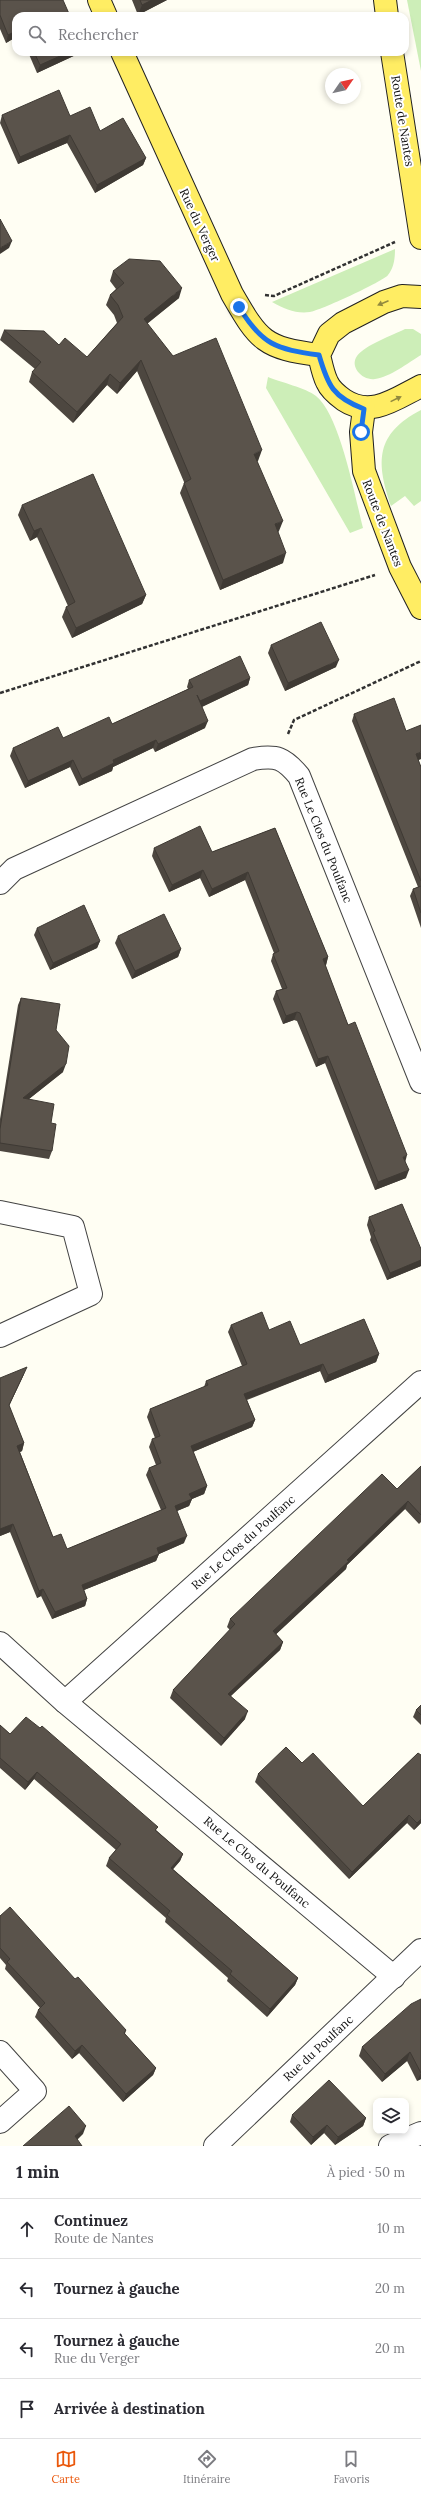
<!DOCTYPE html>
<html lang="fr">
<head>
<meta charset="utf-8">
<style>
  body { margin:0; font-family:Lora,serif; background:#f7f7f7; color:#2b2b33 }
  .controls { position:absolute; right:12px; bottom:12px; display:grid; overflow:hidden; border-radius:8px; box-shadow:0 2px 6px #0003 }
  .controls button { width:36px; height:36px; display:grid; place-items:center; padding:0; border:0; border-bottom:1px solid #e1e1e2; background:#fff; color:#2b2b33; font:20px sans-serif }
  .compass { position:absolute; left:325px; top:68px; width:36px; height:36px; border-radius:50%; background:#fff; box-shadow:0 2px 6px #0003; rotate:56deg }
  .stop { position:absolute; width:12px; height:12px; margin:-9px; border:3px solid #1a73e8; border-radius:50%; background:#fff }
  .stop.end { background:#1a73e8; border-color:#fff; box-shadow:0 1px 4px #0008 }
  .list { margin:0; padding:0; list-style:none }
  h2 { display:flex; justify-content:space-between; align-items:center; height:52px; margin:0; padding:0 16px; font-size:17px }
  h2 small { font-size:13px; font-weight:400; color:#7c7c81 }
  .list li { display:grid; grid-template-columns:26px 1fr auto; gap:12px; align-items:center; box-sizing:border-box; height:60px; padding:0 16px; border-top:1px solid #e1e1e2 }
  .list b { display:block; font-size:15px; white-space:nowrap }
  .list p { margin:0; font-size:13px; white-space:nowrap; color:#7c7c81 }
  .list em { font-size:13px; font-style:normal; color:#7c7c81 }
  .icon { flex:none; width:22px; height:22px; fill:none; stroke:currentColor; stroke-width:2; stroke-linecap:round; stroke-linejoin:round }
  .map { position:relative; flex:none; width:421px; height:2146px; overflow:hidden }
  .search { position:absolute; background:#fff; box-shadow:0 2px 6px #0003; left:12px; right:12px; top:12px; height:44px; display:flex; align-items:center; gap:10px; box-sizing:border-box; padding:0 14px; border-radius:12px; color:#7c7c81; font-size:15px }
  .sheet { height:292px; background:#fff }
  nav { display:flex; justify-content:space-around; align-items:center; box-sizing:border-box; height:56px; border-top:1px solid #e1e1e2; background:#fff; font-size:11px; color:#7c7c81 }
  nav a { display:grid; justify-items:center; gap:2px }
  nav .on { color:#ea580c }
  .map>svg:first-child { display:block }
  .green { fill:#cdeeb8 }
  .lines { fill:none; stroke-linecap:round; stroke-linejoin:round }
  .minor-casing { stroke:#434343; stroke-width:24 }
  .major-casing { stroke:#212121; stroke-width:24 }
  .path { stroke:#323232; stroke-width:2.5; stroke-dasharray:4 2; stroke-linecap:butt }
  .minor { stroke:#fff; stroke-width:22 }
  .major { stroke:#ffed63; stroke-width:22 }
  .wall { fill:#4d4740 }
  .shaded-wall { fill:#3f3a34 }
  .building { fill:#5a534b; stroke:#3f3a34 }
  .oneway { fill:#938a3e }
  .route { stroke:#1a73e8; stroke-width:5 }
  .labels { text-anchor:middle; dominant-baseline:central; stroke-width:4; stroke-linejoin:round; paint-order:stroke }
  .street-label { font-size:12px; fill:#101010; stroke:#fff }
</style>
</head>
<body>
<div class="map">
<svg width="421" height="2146" viewBox="0 0 421 2146">
  <rect width="100%" height="100%" fill="#fffef3"/>
  <g class="green">
    <polygon points="407,0 421,0 421,71"/>
    <path d="M 395,249 C 395,258 394,268 388,275 C 384,281 319,311 310,312 C 296,314 285,309 272,302 Z"/>
    <path d="M 405,329 L 413,329 L 421,334 L 421,355 C 408,363 390,377 375,379 C 363,381 349,367 357,356 C 365,345 393,335 405,329 Z"/>
    <path d="M 268,377 C 280,382 306,388 316,396 C 340,415 355,497 363,528 L 350,533 L 266,388 Z"/>
    <path d="M 421,410 L 421,501 L 414,506 L 405,496 L 391,506 C 376,462 375,434 421,410 Z"/>
  </g>
  <g class="lines">
    <g class="minor-casing">
      <g id="minor">
        <path d="M 0,883 L 14,869 L 253,759 C 277,755 284,758 299,776 L 421,1082"/>
        <polyline points="0,1212 73,1227 91,1294 0,1336"/>
        <polyline points="0,1643 65,1702 394,1977"/>
        <polyline points="65,1702 421,1382"/>
        <polyline points="0,2052 35,2091 0,2122"/>
        <polyline points="215,2146 421,1950"/>
        <polyline points="390,2146 421,2133"/>
      </g>
    </g>
    <g class="major-casing">
      <g id="major">
        <polyline points="99,0 106,16"/>
        <polyline points="385,0 387,16"/>
        <path d="M 122,52 L 232,294 C 259,341 264,348 319,355"/>
        <polyline points="392,52 421,238"/>
        <path d="M 421,297 L 402,296 L 384,302 L 343,323 L 329,334 L 319,355 C 321,363 323,374 327,382 C 330,389 337,395 344,400 C 371,418 395,399 421,386"/>
        <polyline points="364,409 361,432 364,471 400,567 421,608"/>
      </g>
    </g>
    <g class="path">
      <polyline points="265,295 274,296 395,242"/>
      <polyline points="0,693 375,575"/>
      <polyline points="288,734 294,720 421,661"/>
    </g>
    <use href="#minor" class="minor"/>
    <use href="#major" class="major"/>
  </g>
  <g class="wall">
    <polygon points="0,0 16,16 16,37 6,43 0,29"/>
    <polygon points="132,0 167,0 138,15"/>
    <polygon points="28,52 81,52 80,53 37,73"/>
    <polygon points="2,115 70,116 100,131 146,158 143,165 95,193 67,143 18,164 0,123"/>
    <polygon points="113,271 179,298 147,324 258,461 257,461 279,531 278,532 283,563 220,590 180,493 184,483 184,482 137,371 117,394 107,385 73,423 29,382 32,372 35,369 0,340 4,330 59,345 87,357 117,323 114,315 106,305 110,295 116,289 110,281"/>
    <polygon points="22,505 146,595 142,604 72,638 62,617 66,607 68,606 37,537 30,541 18,515"/>
    <polygon points="271,645 336,667 285,691 268,653"/>
    <polygon points="250,678 248,685 202,707 205,728 155,752 153,748 113,767 112,771 79,786 70,767 25,788 10,756 13,748 63,738 112,724 188,689 187,687 189,680"/>
    <polygon points="354,714 406,731 421,759 418,760 421,767 421,928 410,896 413,889 418,887 352,721"/>
    <polygon points="275,828 328,957 326,965 325,965 348,1025 405,1161 406,1178 375,1190 325,1063 316,1067 297,1021 294,1020 283,1024 273,999 276,991 282,989 271,961 273,954 274,953 245,880 209,897 200,878 169,892 152,856 154,848 212,852"/>
    <polygon points="37,928 100,941 97,948 50,970 34,935"/>
    <polygon points="118,936 181,949 178,957 132,979 115,943"/>
    <polygon points="21,998 56,1030 63,1072 29,1099 51,1123 52,1151 49,1159 0,1151 0,1119 18,1005"/>
    <polygon points="369,1217 421,1249 421,1266 387,1280 370,1240 371,1237 367,1225"/>
    <polygon points="231,1325 269,1330 300,1345 379,1354 376,1362 325,1383 320,1371 247,1400 255,1420 252,1427 193,1452 207,1486 204,1494 192,1499 189,1506 177,1511 184,1543 159,1554 156,1561 84,1590 87,1599 85,1606 52,1619 41,1596 37,1598 10,1532 0,1536 0,1378 24,1374 9,1406 24,1443 22,1451 20,1452 53,1537 67,1549 161,1510 146,1475 149,1468 156,1465 149,1447 152,1439 155,1438 147,1417 150,1409 204,1387 206,1381 242,1366 228,1332"/>
    <polygon points="421,1466 421,1522 419,1524 405,1509 347,1565 346,1569 276,1634 283,1642 280,1650 231,1696 245,1719 221,1746 170,1698 173,1690 230,1630 227,1627 230,1619 397,1489"/>
    <polygon points="421,1705 421,1725 413,1717 416,1710"/>
    <polygon points="0,1725 10,1734 158,1827 156,1830 183,1854 180,1861 173,1869 298,1978 295,1985 267,2017 227,1981 228,1978 165,1922 166,1918 106,1866 109,1858 116,1850 34,1779 25,1790 0,1768"/>
    <polygon points="418,1753 421,1823 414,1830 407,1823 349,1879 255,1782 258,1774 302,1763 363,1806"/>
    <polygon points="0,1916 75,1979 126,2030 125,2034 156,2068 153,2075 123,2102 79,2053 72,2059 35,2017 38,2010 40,2008 5,1969 6,1965 0,1958"/>
    <polygon points="421,1999 421,2079 417,2081 407,2061 382,2082 359,2056 362,2047"/>
    <polygon points="292,2115 366,2118 363,2126 335,2145 324,2133 311,2145 290,2122"/>
  </g>
  <g class="shaded-wall">
    <polygon points="152,0 167,0 138,15 142,5"/>
    <polygon points="16,31 16,37 6,43 8,35"/>
    <polygon points="69,52 81,52 80,53 37,73 40,65"/>
    <polygon points="70,135 67,143 18,164 20,157"/>
    <polygon points="146,158 143,165 95,193 97,185"/>
    <polygon points="12,241 9,248 0,254 0,248"/>
    <polygon points="182,288 179,298 140,329 144,319"/>
    <polygon points="141,360 137,371 117,394 120,383"/>
    <polygon points="110,374 107,385 73,423 77,412"/>
    <polygon points="262,450 258,461 250,464 254,454"/>
    <polygon points="283,521 279,531 271,535 275,524"/>
    <polygon points="41,528 37,537 30,541 34,531"/>
    <polygon points="286,553 283,563 220,590 223,580"/>
    <polygon points="146,595 142,604 72,638 76,628"/>
    <polygon points="339,660 336,667 285,691 288,683"/>
    <polygon points="250,678 248,685 197,709 200,701"/>
    <polygon points="208,721 205,728 155,752 158,744"/>
    <polygon points="156,740 153,748 113,767 112,771 79,786 82,779 113,760"/>
    <polygon points="421,752 421,759 413,762 416,754"/>
    <polygon points="73,760 70,767 25,788 28,781"/>
    <polygon points="203,870 200,878 169,892 172,885"/>
    <polygon points="248,872 245,880 209,897 212,889"/>
    <polygon points="100,941 97,948 50,970 53,963"/>
    <polygon points="181,949 178,957 132,979 135,971"/>
    <polygon points="328,957 326,965 320,967 323,959"/>
    <polygon points="297,1012 294,1020 283,1024 286,1016"/>
    <polygon points="328,1056 325,1063 316,1067 318,1059"/>
    <polygon points="66,1064 63,1072 20,1106 23,1098"/>
    <polygon points="407,1155 405,1163 403,1157"/>
    <polygon points="409,1170 406,1178 375,1190 378,1182"/>
    <polygon points="421,1260 421,1266 387,1280 390,1273"/>
    <polygon points="379,1354 376,1362 325,1383 328,1375"/>
    <polygon points="323,1364 320,1371 242,1401 244,1394"/>
    <polygon points="27,1367 24,1374 6,1412 9,1405"/>
    <polygon points="255,1420 252,1427 188,1454 191,1446"/>
    <polygon points="24,1443 22,1451 15,1454 17,1446"/>
    <polygon points="207,1486 204,1494 187,1501 189,1494"/>
    <polygon points="192,1499 189,1506 172,1513 175,1506"/>
    <polygon points="408,1501 405,1509 347,1565 346,1569 271,1639 273,1631"/>
    <polygon points="13,1524 10,1532 0,1536 0,1529"/>
    <polygon points="187,1536 184,1543 159,1554 156,1561 79,1592 82,1585 157,1548"/>
    <polygon points="43,1589 41,1596 37,1598 39,1591"/>
    <polygon points="87,1599 85,1606 52,1619 55,1612"/>
    <polygon points="283,1642 280,1650 225,1701 228,1694"/>
    <polygon points="248,1711 245,1719 221,1746 224,1738"/>
    <polygon points="37,1772 34,1779 25,1790 28,1782"/>
    <polygon points="409,1815 407,1823 349,1879 352,1872"/>
    <polygon points="421,1819 421,1823 414,1830 417,1823"/>
    <polygon points="183,1854 180,1861 168,1875 171,1868"/>
    <polygon points="298,1978 295,1985 267,2017 270,2009"/>
    <polygon points="82,2045 79,2053 72,2059 75,2051"/>
    <polygon points="410,2052 407,2061 382,2082 385,2074"/>
    <polygon points="156,2068 153,2075 123,2102 126,2094"/>
    <polygon points="421,2072 421,2079 417,2081 421,2073"/>
    <polygon points="366,2118 363,2126 335,2145 338,2137"/>
    <polygon points="327,2125 324,2133 311,2145 313,2137"/>
    <polygon points="86,2126 83,2134 73,2144 75,2136"/>
  </g>
  <g class="building">
    <polygon points="0,0 63,0 70,16 16,16 16,31 8,35 0,15"/>
    <polygon points="140,0 152,0 142,5"/>
    <polygon points="34,52 69,52 40,65"/>
    <polygon points="59,90 70,116 90,107 100,131 123,118 146,158 97,185 70,135 20,157 2,115"/>
    <polygon points="0,219 12,241 0,248"/>
    <polygon points="129,259 160,261 182,288 144,319 173,356 216,338 262,450 254,454 283,521 275,524 286,553 223,580 184,483 191,479 141,360 120,383 110,374 77,412 32,372 41,362 4,330 44,331 59,345 65,338 87,357 123,317 118,305 110,295 124,283 113,271"/>
    <polygon points="93,474 146,595 76,628 66,607 75,602 41,528 34,531 22,505"/>
    <polygon points="321,622 339,660 288,683 271,645"/>
    <polygon points="240,656 250,678 200,701 197,695 208,721 158,744 156,740 113,760 114,763 82,779 73,760 28,781 13,748 58,727 63,738 109,717 112,724 193,687 189,680"/>
    <polygon points="394,698 406,731 421,725 421,752 416,754 421,767 421,881 354,714"/>
    <polygon points="200,826 212,852 275,828 328,957 323,959 348,1025 355,1022 407,1155 403,1157 409,1170 378,1182 328,1056 318,1059 300,1013 297,1012 286,1016 276,991 287,988 273,954 279,951 248,872 212,889 203,870 172,885 154,848"/>
    <polygon points="421,886 421,913 413,889"/>
    <polygon points="84,905 100,941 53,963 37,928"/>
    <polygon points="164,914 181,949 135,971 118,936"/>
    <polygon points="21,998 60,1004 56,1030 69,1046 66,1064 23,1098 54,1104 51,1123 56,1124 52,1151 0,1143 0,1129"/>
    <polygon points="402,1204 421,1249 421,1260 390,1273 373,1232 375,1231 369,1217"/>
    <polygon points="262,1312 269,1330 290,1321 300,1345 364,1319 379,1354 328,1375 323,1364 244,1394 255,1420 191,1446 207,1486 189,1494 192,1499 175,1506 187,1536 157,1548 159,1554 82,1585 87,1599 55,1612 43,1589 39,1591 13,1524 0,1529 0,1378 27,1367 9,1405 24,1443 17,1446 53,1537 61,1534 67,1549 166,1508 149,1468 161,1463 152,1439 160,1436 150,1409 208,1385 206,1381 247,1364 231,1325"/>
    <polygon points="421,1466 421,1515 408,1501 347,1560 349,1561 273,1631 283,1642 228,1694 248,1711 224,1738 173,1690 235,1624 230,1619 382,1474 397,1489"/>
    <polygon points="421,1705 421,1715 416,1710"/>
    <polygon points="26,1717 40,1728 42,1726 158,1827 155,1830 183,1854 171,1868 298,1978 270,2009 230,1974 232,1971 167,1915 170,1911 109,1858 121,1844 37,1772 28,1782 0,1758 0,1725 10,1734"/>
    <polygon points="286,1747 302,1763 313,1753 363,1806 418,1753 421,1755 421,1819 417,1823 409,1815 352,1872 258,1774"/>
    <polygon points="10,1907 75,1979 78,1977 126,2030 124,2033 156,2068 126,2094 82,2045 75,2051 38,2010 45,2003 7,1962 10,1959 0,1948 0,1916"/>
    <polygon points="421,1999 421,2073 410,2052 385,2074 362,2047 411,2004"/>
    <polygon points="329,2080 366,2118 338,2137 327,2125 313,2137 292,2115"/>
    <polygon points="69,2106 86,2126 75,2136 82,2146 23,2146"/>
  </g>
  <defs><path id="oneway-solid" d="M-6-.8H1V-3.2L6.5 0L1 3.2V.8H-6Z"/></defs>
  <g class="oneway">
    <use href="#oneway-solid" transform="translate(383 303) rotate(157)"/>
    <use href="#oneway-solid" transform="translate(396 399) rotate(-26)"/>
  </g>
  <g class="lines">
    <path class="route" d="M 239,307 C 262,345 276,349 319,355 C 328,386 333,397 364,409 L 361,432"/>
  </g>
  <g class="labels">
    <g class="street-label">
      <text transform="translate(403 121) rotate(81)">Route de Nantes</text>
      <text transform="translate(200 225) rotate(65)">Rue du Verger</text>
      <text transform="translate(383 523) rotate(69)">Route de Nantes</text>
      <text transform="translate(324 840) rotate(68)">Rue Le Clos du Poulfanc</text>
      <text transform="translate(243 1542) rotate(-42)">Rue Le Clos du Poulfanc</text>
      <text transform="translate(257 1862) rotate(40)">Rue Le Clos du Poulfanc</text>
      <text transform="translate(318 2048) rotate(-43)">Rue du Poulfanc</text>
    </g>
  </g>
</svg>
<div class="controls">
<button><svg class="icon" aria-label="layers" viewBox="0 0 24 24"><path d="M12 4l9 5-9 5-9-5zM3 14l9 5 9-5"/></svg></button>
</div>
<svg class="compass" viewBox="-18 -18 36 36"><path d="M0-13l5 13h-10z" fill="#e53935"/><path d="M0 13l5-13h-10z" fill="#7c7c81"/></svg>
<div class="stop" style="left:361px;top:432px"></div>
<div class="stop end" style="left:239px;top:307px"></div>
<div class="search"><svg class="icon" aria-label="search" viewBox="0 0 24 24"><circle cx="10" cy="10" r="6"/><path d="M15 15l6 6"/></svg>Rechercher</div>
</div>
<section class="sheet">
<h2>1 min<small>À pied · 50 m</small></h2>
<ul class="list">
<li><svg class="icon" aria-label="ahead" viewBox="0 0 24 24"><path d="M12 20V5M6 11l6-6 6 6"/></svg><div><b>Continuez</b><p>Route de Nantes</p></div><em>10 m</em></li>
<li><svg class="icon" aria-label="left" viewBox="0 0 24 24"><path d="M17 20v-9H6M10 6l-5 5 5 5"/></svg><div><b>Tournez à gauche</b></div><em>20 m</em></li>
<li><svg class="icon" aria-label="left" viewBox="0 0 24 24"><path d="M17 20v-9H6M10 6l-5 5 5 5"/></svg><div><b>Tournez à gauche</b><p>Rue du Verger</p></div><em>20 m</em></li>
<li><svg class="icon" aria-label="arrive" viewBox="0 0 24 24"><path d="M6 21V4h12l-3 4 3 4H6"/></svg><div><b>Arrivée à destination</b></div></li>
</ul>
</section>
<nav>
<a class="on"><svg class="icon" aria-label="map" viewBox="0 0 24 24"><path d="M3 6l6-2 6 2 6-2v14l-6 2-6-2-6 2zM9 4v14M15 6v14"/></svg>Carte</a>
<a><svg class="icon" aria-label="directions" viewBox="0 0 24 24"><path d="M12 3l9 9-9 9-9-9zM9 14v-3h6M13 9l2 2-2 2"/></svg>Itinéraire</a>
<a><svg class="icon" aria-label="saved" viewBox="0 0 24 24"><path d="M7 4h10v16l-5-4-5 4z"/></svg>Favoris</a>
</nav>
</body>
</html>
